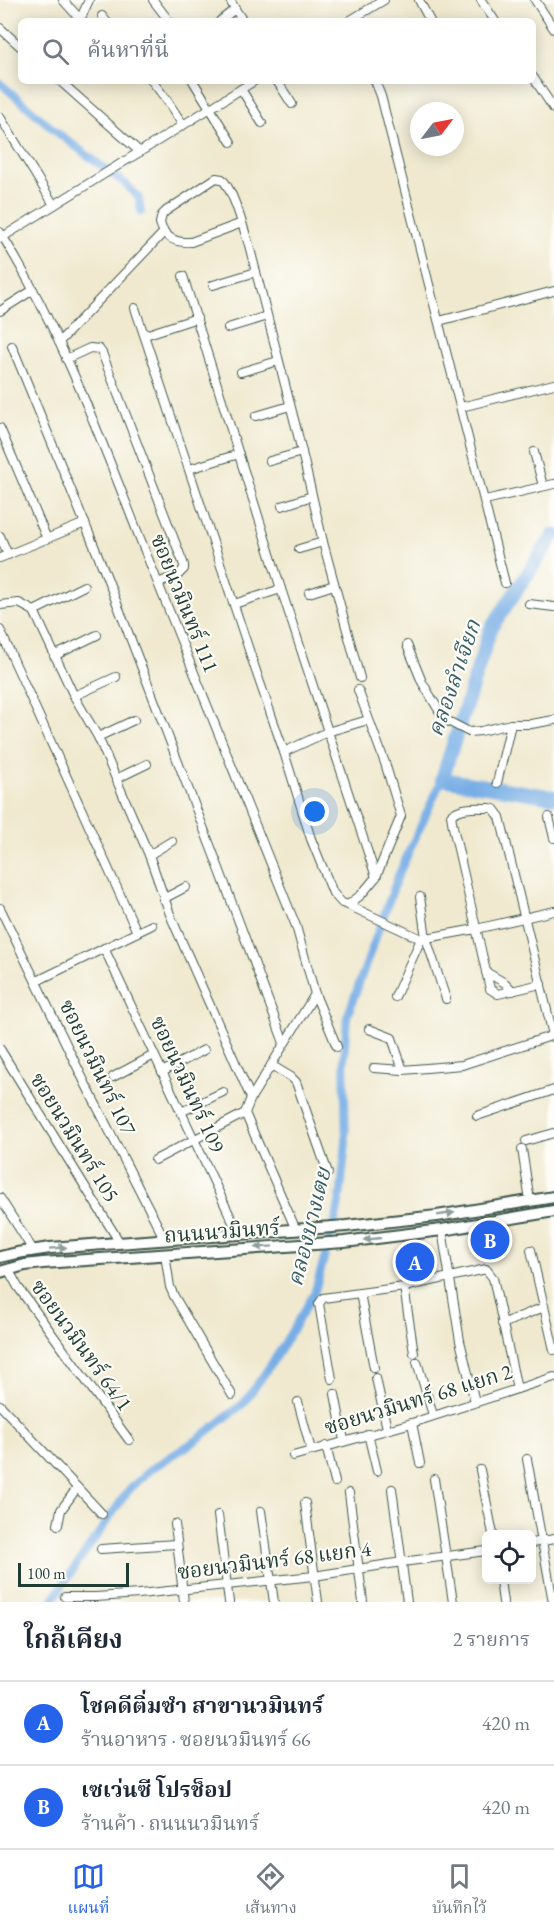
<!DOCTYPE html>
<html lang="th">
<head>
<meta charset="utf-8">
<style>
  body { margin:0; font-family:"EB Garamond","Noto Serif Thai",serif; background:#f6f6f7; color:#1f2937 }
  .controls { position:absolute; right:18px; bottom:18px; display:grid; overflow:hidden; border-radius:9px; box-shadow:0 3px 15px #0003 }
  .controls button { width:54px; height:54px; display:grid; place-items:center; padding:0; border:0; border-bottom:2px solid #e0e1e3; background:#fff; color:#1f2937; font:30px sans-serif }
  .compass { position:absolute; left:410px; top:102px; width:54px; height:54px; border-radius:50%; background:#fff; box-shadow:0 3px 15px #0003; rotate:58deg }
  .scale { position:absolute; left:18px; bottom:15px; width:111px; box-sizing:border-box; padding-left:6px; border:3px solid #1f3d34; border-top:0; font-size:16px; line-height:21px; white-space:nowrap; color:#1f3d34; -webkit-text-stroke:4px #fdfcf7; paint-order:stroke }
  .you { position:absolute; left:315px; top:812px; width:21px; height:21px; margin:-15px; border:4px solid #fff; border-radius:50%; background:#1a73e8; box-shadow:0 0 0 9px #1a73e833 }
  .badge { display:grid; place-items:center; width:39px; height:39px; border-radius:50%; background:#2563eb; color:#fff; font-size:20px; font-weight:700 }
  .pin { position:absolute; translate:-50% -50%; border:3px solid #fff; box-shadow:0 2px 6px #0006 }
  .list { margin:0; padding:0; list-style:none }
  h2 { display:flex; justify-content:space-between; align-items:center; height:78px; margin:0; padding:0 24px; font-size:26px }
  h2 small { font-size:20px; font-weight:400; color:#747a83 }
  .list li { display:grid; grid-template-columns:39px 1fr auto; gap:18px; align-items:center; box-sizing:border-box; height:84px; padding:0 24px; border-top:2px solid #e0e1e3 }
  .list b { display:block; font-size:22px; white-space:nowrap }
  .list p { margin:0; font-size:20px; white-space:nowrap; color:#747a83 }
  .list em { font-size:20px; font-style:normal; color:#747a83 }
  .icon { flex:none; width:33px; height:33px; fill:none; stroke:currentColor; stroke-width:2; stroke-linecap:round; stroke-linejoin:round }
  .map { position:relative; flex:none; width:554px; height:1602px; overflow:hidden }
  .search { position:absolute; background:#fff; box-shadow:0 3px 15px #0003; left:18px; right:18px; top:18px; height:66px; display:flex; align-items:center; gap:15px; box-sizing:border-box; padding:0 21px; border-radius:9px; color:#747a83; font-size:22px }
  .sheet { height:246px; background:#fff }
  nav { display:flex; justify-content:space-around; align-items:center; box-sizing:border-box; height:84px; border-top:2px solid #e0e1e3; background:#fff; font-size:16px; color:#747a83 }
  nav a { display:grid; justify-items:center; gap:3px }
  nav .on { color:#2563eb }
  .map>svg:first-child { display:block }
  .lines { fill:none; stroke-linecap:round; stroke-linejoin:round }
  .canal { stroke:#77aee6; stroke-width:8 }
  .river { stroke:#77aee6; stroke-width:14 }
  .minor-casing { stroke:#3e574b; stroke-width:10 }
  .secondary-casing { stroke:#3e574b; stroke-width:14 }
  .minor { stroke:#fff; stroke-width:8 }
  .secondary { stroke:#fff; stroke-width:10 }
  .oneway { fill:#8f9e9a }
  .labels { text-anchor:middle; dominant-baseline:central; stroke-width:4.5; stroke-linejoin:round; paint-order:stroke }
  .street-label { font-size:21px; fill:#1f3d34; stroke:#fdfcf7 }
  .water-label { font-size:22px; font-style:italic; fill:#395f69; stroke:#fdfcf7 }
</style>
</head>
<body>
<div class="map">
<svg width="554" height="1602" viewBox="0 0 554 1602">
  <rect width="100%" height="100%" fill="#fdfcf7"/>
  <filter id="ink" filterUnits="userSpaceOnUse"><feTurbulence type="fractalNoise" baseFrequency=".0167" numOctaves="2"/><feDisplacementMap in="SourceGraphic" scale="12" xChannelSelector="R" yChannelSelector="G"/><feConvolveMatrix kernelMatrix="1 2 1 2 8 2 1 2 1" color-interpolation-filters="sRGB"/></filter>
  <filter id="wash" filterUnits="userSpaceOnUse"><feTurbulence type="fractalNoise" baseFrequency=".008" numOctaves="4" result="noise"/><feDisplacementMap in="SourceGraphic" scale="24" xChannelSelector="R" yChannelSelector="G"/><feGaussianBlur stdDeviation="1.35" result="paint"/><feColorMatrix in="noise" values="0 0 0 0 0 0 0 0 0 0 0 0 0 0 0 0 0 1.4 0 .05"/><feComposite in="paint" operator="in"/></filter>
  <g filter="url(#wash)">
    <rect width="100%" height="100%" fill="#f0e9cf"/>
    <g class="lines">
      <g class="canal">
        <polyline points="0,83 59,134 127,185 139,198 141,212"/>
        <polyline points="53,1602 55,1596 128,1491 151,1469 197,1440 244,1403 276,1357 314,1294 337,1214 341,1191 346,1142 344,1058 347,1017 398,876 442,779"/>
      </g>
      <polyline class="river" points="554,535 491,628 442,779 554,797"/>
    </g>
  </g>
  <g filter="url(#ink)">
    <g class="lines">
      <g class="minor-casing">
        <g id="minor">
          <polyline points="63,0 80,19"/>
          <polyline points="153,0 169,21"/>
          <polyline points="419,0 430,21"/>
          <polyline points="481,0 495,21"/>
          <polyline points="535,0 554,29"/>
          <polyline points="235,9 243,21"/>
          <polyline points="102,16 106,21"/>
          <polyline points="80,20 89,0"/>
          <polyline points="220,21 235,9 230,0"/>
          <polyline points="349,21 384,0"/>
          <polyline points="0,28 21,47"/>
          <polyline points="533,77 554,109"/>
          <polyline points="60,81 140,152"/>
          <polyline points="152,81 166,99 183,125"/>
          <polyline points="193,81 231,142"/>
          <polyline points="277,81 292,104"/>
          <polyline points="375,81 381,96 505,583"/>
          <polyline points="241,89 262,123"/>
          <polyline points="0,117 54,205"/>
          <path d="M 242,223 L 191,242 C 176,243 164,238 160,223 L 162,215 L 166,211 L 216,178 L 222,179 C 234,192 243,227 249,245 L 297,431 L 323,542 L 360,678"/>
          <path d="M 0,232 C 62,331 102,443 145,551 C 195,676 245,801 296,926 L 315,994 L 337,1047"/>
          <polyline points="1,238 254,81"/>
          <polyline points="183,276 281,589 376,877"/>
          <polyline points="213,285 256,272"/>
          <polyline points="135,308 257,674 284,752 311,839 333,893 342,903 348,905 361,895 376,877 401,816 385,763 358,690"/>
          <polyline points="0,311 33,290"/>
          <polyline points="439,321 554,291"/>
          <polyline points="228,328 267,316"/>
          <polyline points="145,335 197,318"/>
          <polyline points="59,342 164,232"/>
          <polyline points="12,346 106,575 220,871 284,1043"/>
          <polyline points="66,359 90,348 99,349 102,353 184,565 184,569 178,575 158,583"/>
          <polyline points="241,372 278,361"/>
          <polyline points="461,407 554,384"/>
          <polyline points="256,416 290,406"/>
          <polyline points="0,428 47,539"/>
          <polyline points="534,452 543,486"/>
          <polyline points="270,461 302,452"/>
          <polyline points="189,469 239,454"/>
          <polyline points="485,500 554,484"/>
          <polyline points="282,506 312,496"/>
          <polyline points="0,536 8,555"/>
          <polyline points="299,549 323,542"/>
          <polyline points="0,558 85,523"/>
          <polyline points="309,593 334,585"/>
          <polyline points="234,604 281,589"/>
          <polyline points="529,604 554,607"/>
          <polyline points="0,605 19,603 34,611 74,696 98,737 149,855 171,917 251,1098"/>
          <polyline points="34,611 84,586"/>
          <polyline points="0,630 137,932"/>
          <polyline points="407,645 422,682 444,719 469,732 481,731 511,724 531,724 554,720"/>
          <polyline points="54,656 97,635"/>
          <polyline points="74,696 116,677"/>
          <polyline points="98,737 134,720"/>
          <polyline points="284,752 327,732 368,720"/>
          <polyline points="116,779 147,764"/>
          <polyline points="497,783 511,724"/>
          <polyline points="549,817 554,838"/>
          <polyline points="149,855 172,841"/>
          <polyline points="420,897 426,938 446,999"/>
          <polyline points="163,899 186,887"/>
          <polyline points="348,905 421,939 476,929 554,911"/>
          <polyline points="0,908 85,1083 165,1240"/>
          <polyline points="104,948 239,1235"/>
          <polyline points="486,972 505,983 513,991"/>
          <polyline points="37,981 152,925"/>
          <path d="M 541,984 L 498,994 L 490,989 L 453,827 L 451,815 C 462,806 477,808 490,808 L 494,809 L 500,817 L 553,1035"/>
          <polyline points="395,997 421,939"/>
          <polyline points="369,1029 392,1038 403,1070"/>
          <polyline points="0,1049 120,1243"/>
          <polyline points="271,1065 291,1077 296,1082 328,1173"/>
          <polyline points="374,1068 403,1070 462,1065 554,1035"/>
          <polyline points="162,1072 204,1050"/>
          <polyline points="113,1077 154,1055"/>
          <polyline points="181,1112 223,1092"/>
          <polyline points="477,1116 554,1090"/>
          <polyline points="526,1141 554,1133"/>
          <polyline points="522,1149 530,1201"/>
          <polyline points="155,1160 245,1113"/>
          <polyline points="0,1198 33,1250"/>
          <polyline points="296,1230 245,1113 251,1098 315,994"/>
          <polyline points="442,1230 460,1341 475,1402"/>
          <polyline points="531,1250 554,1350"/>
          <polyline points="165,1254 170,1287 174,1296 232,1395"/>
          <polyline points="8,1269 18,1287 129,1440"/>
          <polyline points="404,1287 414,1353"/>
          <polyline points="360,1293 374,1368"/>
          <polyline points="502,1324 544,1307"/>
          <polyline points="417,1362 433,1415"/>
          <polyline points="376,1378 387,1429"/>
          <polyline points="332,1379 319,1304 323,1298 404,1287 486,1269 493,1278 517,1389"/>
          <polyline points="335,1394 344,1440"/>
          <polyline points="298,1402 311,1450"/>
          <polyline points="0,1405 102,1514"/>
          <polyline points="412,1423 420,1463"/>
          <polyline points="368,1434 377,1471"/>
          <polyline points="326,1446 335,1482"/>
          <polyline points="293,1456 412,1423 554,1377"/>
          <polyline points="527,1459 553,1602"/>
          <polyline points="480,1470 493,1534"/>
          <polyline points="434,1479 453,1602"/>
          <polyline points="392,1489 407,1602"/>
          <polyline points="349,1493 363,1602"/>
          <polyline points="305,1503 318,1602"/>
          <polyline points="261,1511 274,1602"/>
          <polyline points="218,1515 229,1602"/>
          <polyline points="175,1524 184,1602"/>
          <polyline points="58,1525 61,1510 77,1488"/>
          <polyline points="532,1543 554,1539"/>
          <polyline points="101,1549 176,1544"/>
          <polyline points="500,1580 503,1602"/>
          <polyline points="65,1597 96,1597 139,1594 314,1576 402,1562 486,1551"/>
        </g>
      </g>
      <g class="secondary-casing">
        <g id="secondary">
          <polyline points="0,1257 17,1253 50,1248 346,1226 437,1216 554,1197"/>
          <polyline points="0,1272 25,1265 43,1263 344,1242 442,1230 554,1211"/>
        </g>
      </g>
      <use href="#minor" class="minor"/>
      <use href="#secondary" class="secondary"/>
    </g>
    <defs><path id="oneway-solid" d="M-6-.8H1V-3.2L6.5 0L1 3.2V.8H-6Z" transform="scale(1.5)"/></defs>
    <g class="oneway">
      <use href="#oneway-solid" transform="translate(446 1214) rotate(-9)"/>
      <use href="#oneway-solid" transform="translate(372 1239) rotate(174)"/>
      <use href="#oneway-solid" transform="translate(264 1247) rotate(176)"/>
      <use href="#oneway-solid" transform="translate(58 1248) rotate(-4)"/>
    </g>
  </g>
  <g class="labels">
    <g class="street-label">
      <text transform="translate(185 603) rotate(68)">ซอยนวมินทร์ 111</text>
      <text transform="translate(98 1067) rotate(64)">ซอยนวมินทร์ 107</text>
      <text transform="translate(188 1084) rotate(65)">ซอยนวมินทร์ 109</text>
      <text transform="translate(75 1137) rotate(58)">ซอยนวมินทร์ 105</text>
      <text transform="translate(222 1231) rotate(-4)">ถนนนวมินทร์</text>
      <text transform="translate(82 1345) rotate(54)">ซอยนวมินทร์ 64/1</text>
      <text transform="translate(418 1399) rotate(-17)">ซอยนวมินทร์ 68 แยก 2</text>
      <text transform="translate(274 1560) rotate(-7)">ซอยนวมินทร์ 68 แยก 4</text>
    </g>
    <g class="water-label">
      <text transform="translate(454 678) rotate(-71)">คลองลำเจียก</text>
      <text transform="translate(309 1227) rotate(-76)">คลองบางเตย</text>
    </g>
  </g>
</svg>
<div class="controls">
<button><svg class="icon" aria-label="locate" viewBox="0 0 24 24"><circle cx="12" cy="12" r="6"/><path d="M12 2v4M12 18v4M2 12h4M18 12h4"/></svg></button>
</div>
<svg class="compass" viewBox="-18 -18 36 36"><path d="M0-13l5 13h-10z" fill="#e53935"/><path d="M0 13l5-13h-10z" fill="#747a83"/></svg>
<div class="scale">100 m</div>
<div class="you"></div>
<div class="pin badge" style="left:415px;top:1262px">A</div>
<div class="pin badge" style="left:490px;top:1240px">B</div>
<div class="search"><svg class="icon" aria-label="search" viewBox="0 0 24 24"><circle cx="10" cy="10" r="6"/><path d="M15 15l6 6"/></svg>ค้นหาที่นี่</div>
</div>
<section class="sheet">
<h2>ใกล้เคียง<small>2 รายการ</small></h2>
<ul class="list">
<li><span class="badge">A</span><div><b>โชคดีติ่มซำ สาขานวมินทร์</b><p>ร้านอาหาร · ซอยนวมินทร์ 66</p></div><em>420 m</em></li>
<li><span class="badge">B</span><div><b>เซเว่นซี โปรช็อป</b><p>ร้านค้า · ถนนนวมินทร์</p></div><em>420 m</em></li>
</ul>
</section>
<nav>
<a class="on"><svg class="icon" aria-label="map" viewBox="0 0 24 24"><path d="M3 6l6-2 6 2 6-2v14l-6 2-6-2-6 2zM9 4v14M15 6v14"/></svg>แผนที่</a>
<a><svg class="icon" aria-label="directions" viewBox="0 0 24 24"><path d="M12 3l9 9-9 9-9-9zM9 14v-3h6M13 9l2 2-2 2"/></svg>เส้นทาง</a>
<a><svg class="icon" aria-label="saved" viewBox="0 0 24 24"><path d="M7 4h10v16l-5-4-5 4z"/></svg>บันทึกไว้</a>
</nav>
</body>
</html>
